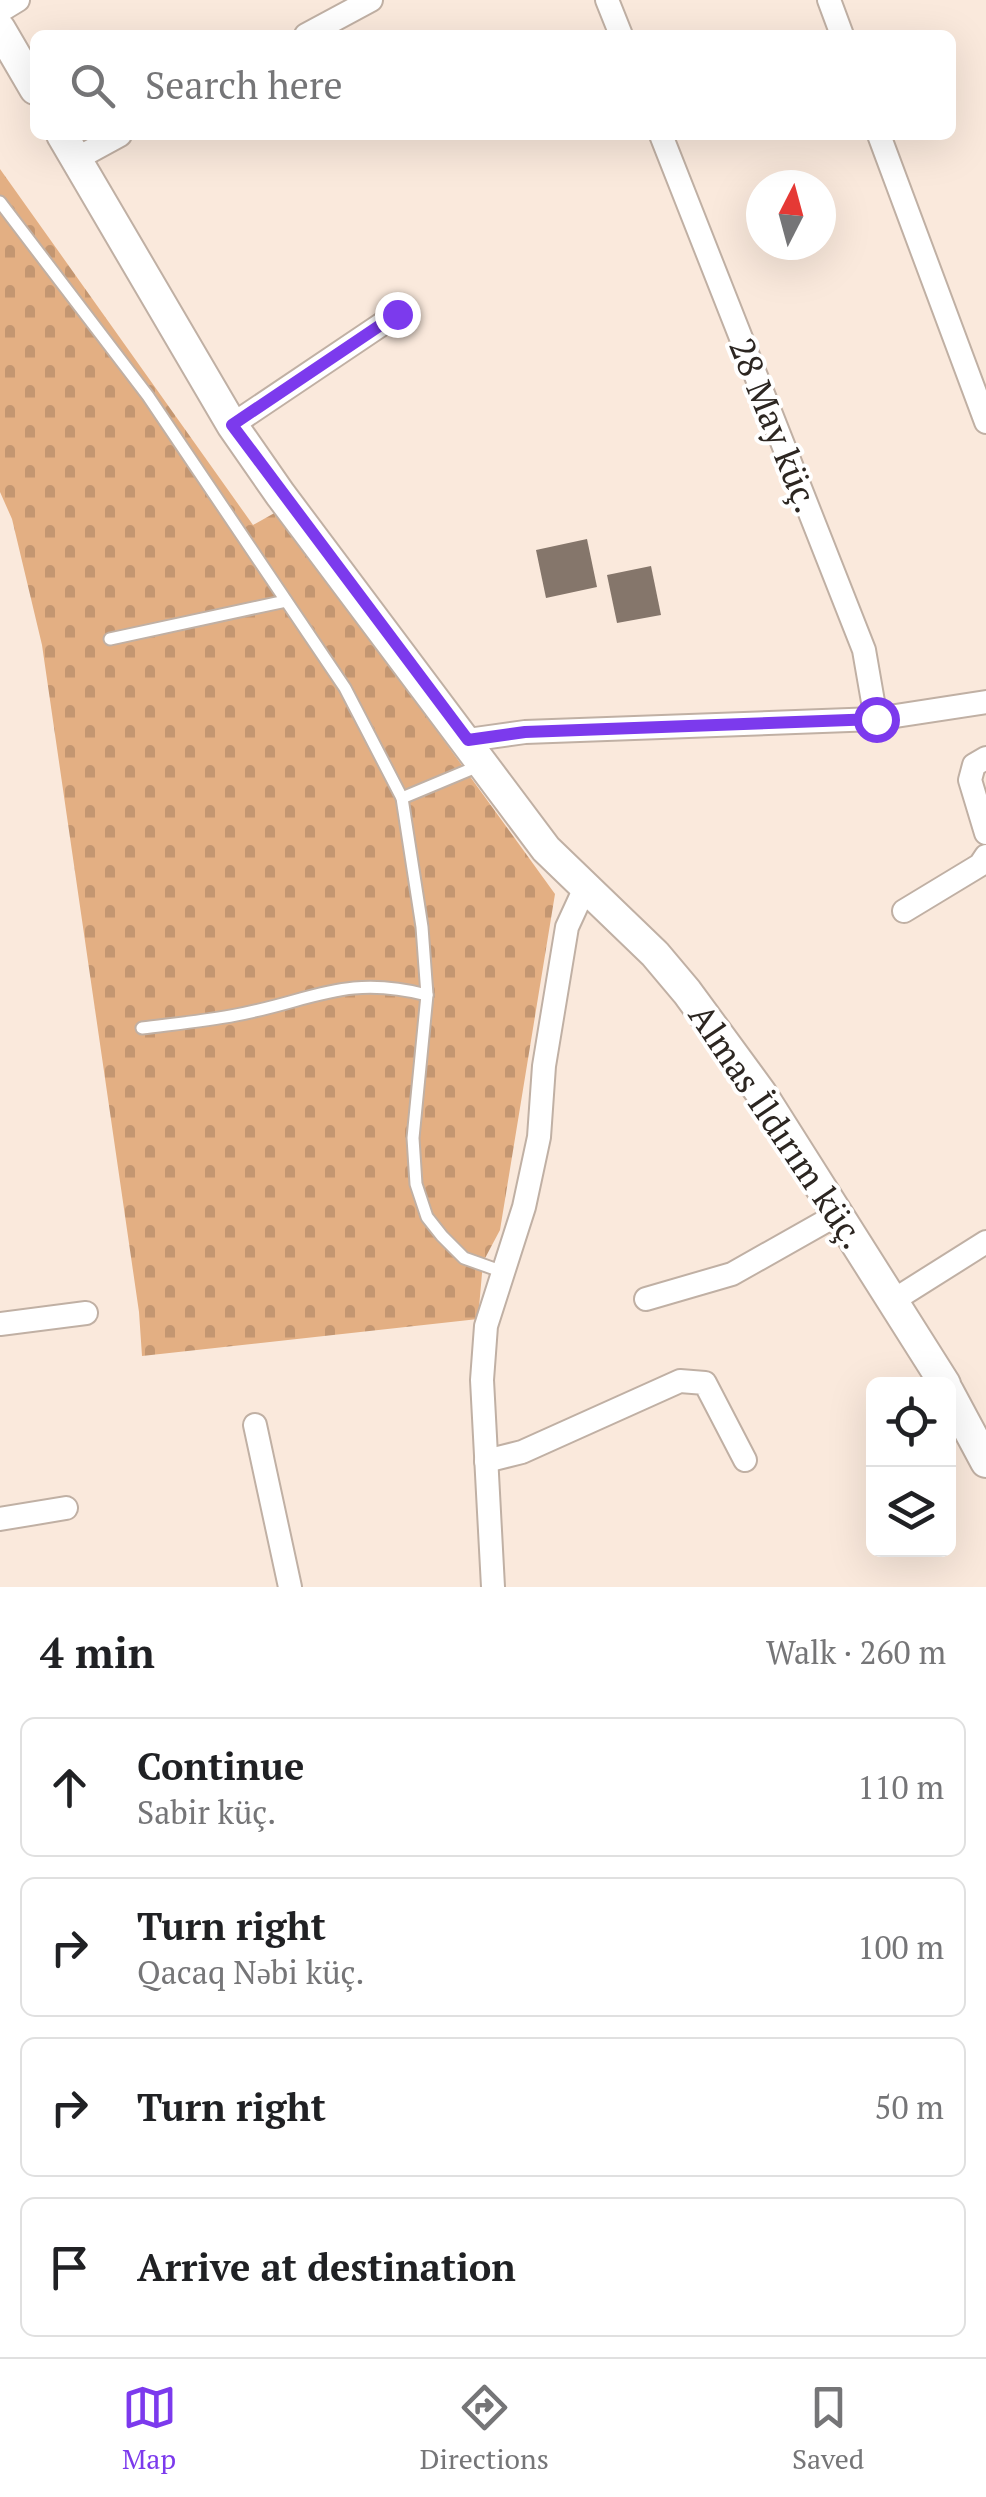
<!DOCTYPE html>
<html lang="en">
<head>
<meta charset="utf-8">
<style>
  body { margin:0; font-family:"PT Serif",serif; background:#f6f6f6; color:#202124 }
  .controls { position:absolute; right:30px; bottom:30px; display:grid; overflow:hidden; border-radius:15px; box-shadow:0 10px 40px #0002 }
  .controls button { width:90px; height:90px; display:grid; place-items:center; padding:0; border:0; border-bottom:2px solid #e0e0e0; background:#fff; color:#202124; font:50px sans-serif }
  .compass { position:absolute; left:746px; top:170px; width:90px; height:90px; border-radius:50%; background:#fff; box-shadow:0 10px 40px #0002; rotate:6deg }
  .stop { position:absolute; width:30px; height:30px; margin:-22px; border:8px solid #7c3aed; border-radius:50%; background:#fff }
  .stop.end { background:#7c3aed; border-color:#fff; box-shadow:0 2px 10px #0008 }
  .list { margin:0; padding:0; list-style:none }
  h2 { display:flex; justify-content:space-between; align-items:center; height:130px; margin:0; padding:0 40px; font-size:42px }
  h2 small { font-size:32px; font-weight:400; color:#757577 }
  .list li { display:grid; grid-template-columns:65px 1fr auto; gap:30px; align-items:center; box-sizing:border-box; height:140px; margin:0 20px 20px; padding:0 20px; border:2px solid #e0e0e0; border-radius:15px }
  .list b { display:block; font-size:38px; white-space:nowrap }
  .list p { margin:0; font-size:32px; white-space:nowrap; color:#757577 }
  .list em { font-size:32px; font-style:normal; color:#757577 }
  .icon { flex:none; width:55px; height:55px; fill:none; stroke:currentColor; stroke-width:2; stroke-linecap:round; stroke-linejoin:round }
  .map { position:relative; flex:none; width:986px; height:1587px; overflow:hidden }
  .search { position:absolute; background:#fff; box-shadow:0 10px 40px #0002; left:30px; right:30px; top:30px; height:110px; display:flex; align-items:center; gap:25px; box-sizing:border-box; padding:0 35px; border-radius:15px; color:#757577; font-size:38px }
  .sheet { height:770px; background:#fff }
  nav { display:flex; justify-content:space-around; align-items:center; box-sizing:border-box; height:140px; border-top:2px solid #e0e0e0; background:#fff; font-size:28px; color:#757577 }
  nav a { display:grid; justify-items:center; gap:5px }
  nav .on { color:#7c3aed }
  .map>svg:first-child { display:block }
  .cemetery { fill:url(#cemetery-stones) }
  .building { fill:#85766b }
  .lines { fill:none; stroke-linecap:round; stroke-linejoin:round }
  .lane-casing { stroke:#c0b0a4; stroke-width:15 }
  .street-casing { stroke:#c0b0a4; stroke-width:26 }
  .secondary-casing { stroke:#c0b0a4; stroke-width:34 }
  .lane { stroke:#fff; stroke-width:11 }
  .street { stroke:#fff; stroke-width:22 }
  .secondary { stroke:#fff; stroke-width:30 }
  .route { stroke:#7c3aed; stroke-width:12 }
  .labels { text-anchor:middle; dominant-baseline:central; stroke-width:8; stroke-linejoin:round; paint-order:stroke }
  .street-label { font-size:35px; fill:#2c2621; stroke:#fff }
</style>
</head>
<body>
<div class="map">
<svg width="986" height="1587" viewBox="0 0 986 1587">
  <defs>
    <pattern id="cemetery-stones" width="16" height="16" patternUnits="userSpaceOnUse" patternTransform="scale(2.5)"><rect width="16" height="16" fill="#e3af83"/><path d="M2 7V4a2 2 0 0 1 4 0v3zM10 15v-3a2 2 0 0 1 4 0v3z" fill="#c39671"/></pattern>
  </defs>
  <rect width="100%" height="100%" fill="#fae9dc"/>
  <polygon class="cemetery" points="0,169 253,525 278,511 555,894 500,1230 483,1262 478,1319 142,1356 139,1312 42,645 12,519 0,492"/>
  <g class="building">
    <polygon points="587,539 597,587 546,598 536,550"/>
    <polygon points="651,566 661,615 617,623 607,575"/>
  </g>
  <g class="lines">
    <g class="lane-casing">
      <g id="lane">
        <polyline points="0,202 148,396 345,688 402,798 422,927 427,995 413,1138 416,1184 427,1217 442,1236 464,1258 506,1273"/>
        <polyline points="110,639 286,601"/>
        <polyline points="402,798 481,765"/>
        <path d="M 142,1028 C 173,1024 205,1021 236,1015 C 312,1001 345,974 427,995"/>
      </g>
    </g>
    <g class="street-casing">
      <g id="street">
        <polyline points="607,0 621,35"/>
        <polyline points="829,0 842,35"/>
        <polyline points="0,11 18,0"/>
        <polyline points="306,35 371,0"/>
        <polyline points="661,135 864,650 876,719"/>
        <polyline points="879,135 986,422"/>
        <polyline points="76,159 120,135"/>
        <polyline points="232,425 397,314"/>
        <polyline points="468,740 525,732 876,719 986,702"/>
        <polyline points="986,758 974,765 970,780 986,833"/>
        <polyline points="904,911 980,865 986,856"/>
        <polyline points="646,1299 732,1274 840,1213"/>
        <polyline points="894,1300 986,1242"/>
        <polyline points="0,1324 86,1313"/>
        <polyline points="255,1425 290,1587"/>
        <polyline points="486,1461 522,1452 680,1381 705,1383 745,1460"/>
        <polyline points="0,1519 66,1508"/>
        <polyline points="493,1587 482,1380 486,1326 524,1207 539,1137 544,1066 567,927 584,890"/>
      </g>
    </g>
    <g class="secondary-casing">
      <g id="secondary">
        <polyline points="0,29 35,89"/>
        <polyline points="62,135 232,425 280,494 546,849 655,954 687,992 761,1093 945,1384"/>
        <polyline points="948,1391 986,1462"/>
      </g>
    </g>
    <use href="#lane" class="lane"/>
    <use href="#street" class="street"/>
    <use href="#secondary" class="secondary"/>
  </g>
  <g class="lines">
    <polyline class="route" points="397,314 232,425 468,740 525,732 876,719"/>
  </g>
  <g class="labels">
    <g class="street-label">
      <text transform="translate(775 425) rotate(68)">28 May küç.</text>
      <text transform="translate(778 1126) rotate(56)">Almas İldırım küç.</text>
    </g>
  </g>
</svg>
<div class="controls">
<button><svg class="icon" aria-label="locate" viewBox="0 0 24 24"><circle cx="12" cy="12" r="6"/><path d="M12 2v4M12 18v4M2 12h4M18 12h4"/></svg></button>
<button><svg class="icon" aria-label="layers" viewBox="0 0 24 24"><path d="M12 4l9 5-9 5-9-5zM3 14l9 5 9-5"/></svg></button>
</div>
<svg class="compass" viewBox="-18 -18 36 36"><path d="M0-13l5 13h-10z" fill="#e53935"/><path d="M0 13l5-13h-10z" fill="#757577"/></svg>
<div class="stop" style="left:876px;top:719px"></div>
<div class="stop end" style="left:397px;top:314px"></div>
<div class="search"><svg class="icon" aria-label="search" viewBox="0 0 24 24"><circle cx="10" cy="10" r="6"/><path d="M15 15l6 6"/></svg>Search here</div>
</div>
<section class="sheet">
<h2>4 min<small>Walk · 260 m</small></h2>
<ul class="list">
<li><svg class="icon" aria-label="ahead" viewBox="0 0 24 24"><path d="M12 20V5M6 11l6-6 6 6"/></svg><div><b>Continue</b><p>Sabir küç.</p></div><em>110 m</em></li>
<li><svg class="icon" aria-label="right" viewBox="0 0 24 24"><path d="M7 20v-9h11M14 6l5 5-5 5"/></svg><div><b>Turn right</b><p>Qacaq Nəbi küç.</p></div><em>100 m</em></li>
<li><svg class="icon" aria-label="right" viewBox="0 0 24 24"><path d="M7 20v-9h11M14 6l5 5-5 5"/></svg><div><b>Turn right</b></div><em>50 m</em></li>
<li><svg class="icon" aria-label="arrive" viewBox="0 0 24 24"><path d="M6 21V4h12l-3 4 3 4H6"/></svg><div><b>Arrive at destination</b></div></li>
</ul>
</section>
<nav>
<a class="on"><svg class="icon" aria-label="map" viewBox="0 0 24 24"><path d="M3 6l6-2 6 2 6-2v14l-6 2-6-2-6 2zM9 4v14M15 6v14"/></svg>Map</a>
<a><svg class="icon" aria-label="directions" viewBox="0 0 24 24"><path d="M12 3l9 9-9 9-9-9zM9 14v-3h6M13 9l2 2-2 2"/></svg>Directions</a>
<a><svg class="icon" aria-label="saved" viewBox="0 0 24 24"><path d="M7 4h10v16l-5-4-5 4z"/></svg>Saved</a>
</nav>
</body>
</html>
